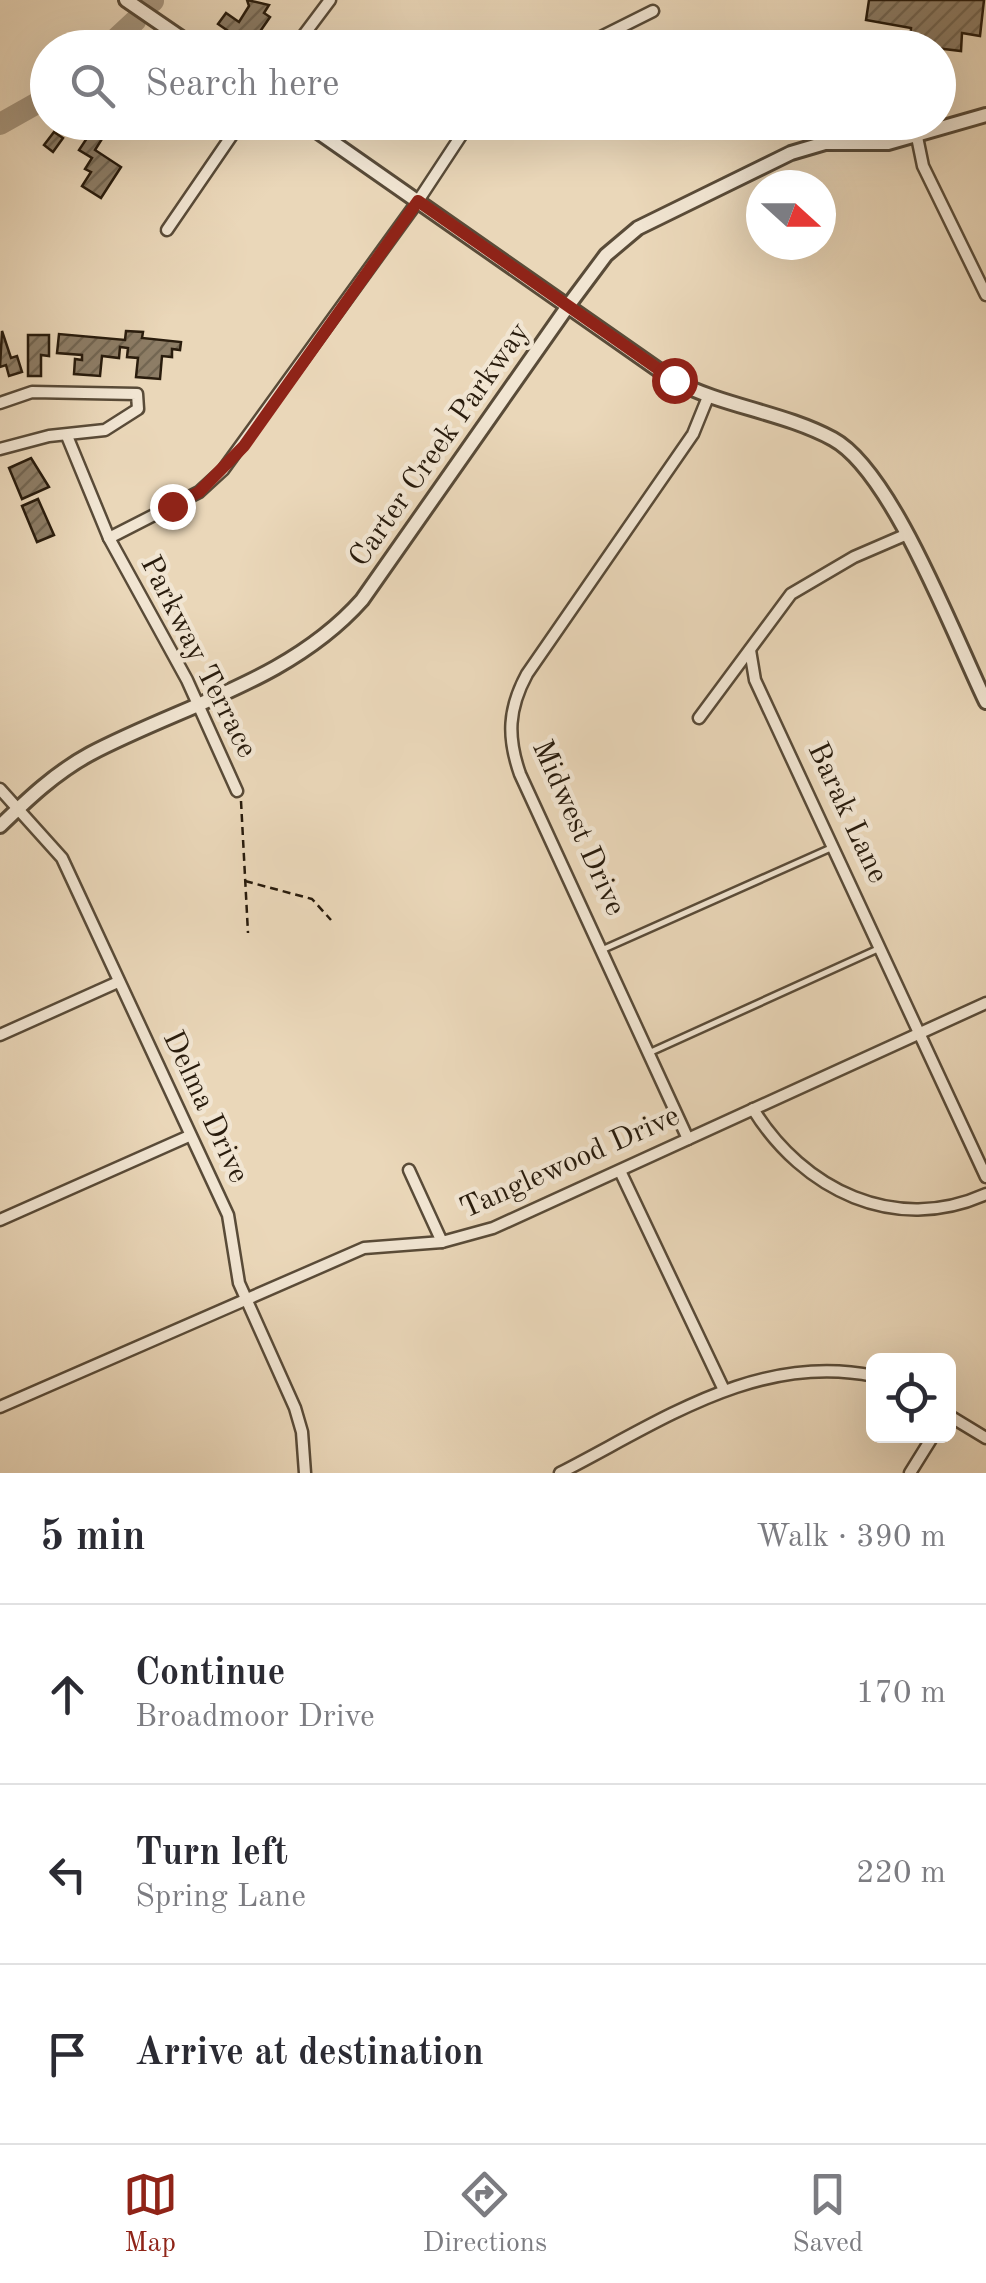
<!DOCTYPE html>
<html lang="en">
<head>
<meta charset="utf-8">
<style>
  body { margin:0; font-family:"Old Standard TT",serif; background:#f2f2f3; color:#2b2b33 }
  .controls { position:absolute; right:30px; bottom:30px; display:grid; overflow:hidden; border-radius:15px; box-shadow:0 10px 40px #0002 }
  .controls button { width:90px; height:90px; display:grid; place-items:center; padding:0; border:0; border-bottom:2px solid #e1e1e2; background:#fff; color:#2b2b33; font:50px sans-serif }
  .compass { position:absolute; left:746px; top:170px; width:90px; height:90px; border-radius:50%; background:#fff; box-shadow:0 10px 40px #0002; rotate:111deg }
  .stop { position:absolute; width:30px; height:30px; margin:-22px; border:8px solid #8f2418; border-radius:50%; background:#fff }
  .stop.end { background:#8f2418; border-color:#fff; box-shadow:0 2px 10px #0008 }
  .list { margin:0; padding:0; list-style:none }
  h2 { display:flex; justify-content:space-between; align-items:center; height:130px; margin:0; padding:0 40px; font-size:42px }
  h2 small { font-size:32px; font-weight:400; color:#7c7c81 }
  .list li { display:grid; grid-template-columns:65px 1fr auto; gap:30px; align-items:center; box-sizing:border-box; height:180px; padding:0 40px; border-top:2px solid #e1e1e2 }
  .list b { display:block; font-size:38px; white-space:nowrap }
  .list p { margin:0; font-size:32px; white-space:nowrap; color:#7c7c81 }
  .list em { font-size:32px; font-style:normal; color:#7c7c81 }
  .icon { flex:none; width:55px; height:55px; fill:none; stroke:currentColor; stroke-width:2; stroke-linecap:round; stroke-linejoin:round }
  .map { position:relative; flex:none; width:986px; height:1473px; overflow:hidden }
  .search { position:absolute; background:#fff; box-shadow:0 10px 40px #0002; left:30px; right:30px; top:30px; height:110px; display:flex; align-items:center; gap:25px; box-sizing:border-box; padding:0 35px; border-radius:55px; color:#7c7c81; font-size:38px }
  .sheet { height:670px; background:#fff }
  nav { display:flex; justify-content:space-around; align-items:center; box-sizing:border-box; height:140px; border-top:2px solid #e1e1e2; background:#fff; font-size:28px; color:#7c7c81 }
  nav a { display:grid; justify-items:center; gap:5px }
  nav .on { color:#8f2418 }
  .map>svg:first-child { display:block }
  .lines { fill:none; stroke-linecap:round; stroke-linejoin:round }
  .river { stroke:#a8977f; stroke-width:22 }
  .building { fill:url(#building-hatch); stroke:#291c0d; stroke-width:2.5 }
  .service-casing { stroke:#594b38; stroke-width:10 }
  .minor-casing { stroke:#594b38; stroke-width:15 }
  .tertiary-casing { stroke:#594b38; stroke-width:18 }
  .path { stroke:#291c0d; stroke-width:2.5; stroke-dasharray:8 5; stroke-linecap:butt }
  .service { stroke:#f1e5d2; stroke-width:5 }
  .minor { stroke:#f1e5d2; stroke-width:10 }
  .tertiary { stroke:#f1e5d2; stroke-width:12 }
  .route { stroke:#8f2418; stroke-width:12 }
  .labels { text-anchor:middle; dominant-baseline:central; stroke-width:9; stroke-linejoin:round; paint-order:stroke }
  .street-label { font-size:30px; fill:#291c0d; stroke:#f1e5d2 }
</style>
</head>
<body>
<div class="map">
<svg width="986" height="1473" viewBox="0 0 986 1473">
  <defs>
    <pattern id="building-hatch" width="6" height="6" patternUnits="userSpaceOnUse" patternTransform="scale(2.5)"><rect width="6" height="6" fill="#8d7d66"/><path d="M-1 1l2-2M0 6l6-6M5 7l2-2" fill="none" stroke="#736652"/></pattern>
  </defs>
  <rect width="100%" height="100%" fill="#ead7b9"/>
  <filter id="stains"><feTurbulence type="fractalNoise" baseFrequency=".002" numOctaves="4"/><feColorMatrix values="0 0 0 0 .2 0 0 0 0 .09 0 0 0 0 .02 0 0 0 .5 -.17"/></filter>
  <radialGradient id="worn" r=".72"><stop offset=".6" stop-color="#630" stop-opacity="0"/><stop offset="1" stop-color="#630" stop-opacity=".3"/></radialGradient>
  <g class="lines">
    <g class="river">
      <polyline points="153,1 153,0"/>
      <polyline points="106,48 135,21"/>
      <polyline points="0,124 48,97"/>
    </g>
  </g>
  <g class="building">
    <polygon points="247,0 269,5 264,13 270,17 250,46 218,24 226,13 239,22 249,6"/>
    <polygon points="869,0 984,0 980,36 962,33 961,51 910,45 911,28 866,20"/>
    <polygon points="140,122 169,122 160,137"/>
    <polygon points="54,132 63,138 53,152 44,145"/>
    <polygon points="91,132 102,139 95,150 121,167 101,198 82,186 91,172 85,169 92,158 79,150"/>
    <polygon points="2,331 11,358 17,356 22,372 9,376 6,365 0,367"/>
    <polygon points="126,331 143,332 142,338 181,342 180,350 172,349 172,357 162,356 160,379 136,377 138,358 127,357 128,348 120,347 119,358 102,356 100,376 74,374 75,359 82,360 82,355 57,353 59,334 125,340"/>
    <polygon points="28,335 49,335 49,356 41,355 41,376 28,376"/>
    <polygon points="31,458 49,487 22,499 9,468"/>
    <polygon points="38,499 54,535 37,542 22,506"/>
  </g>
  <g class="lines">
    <g class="service-casing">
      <g id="service">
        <polyline points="604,949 833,847"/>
        <polyline points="651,1052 880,948"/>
      </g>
    </g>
    <g class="minor-casing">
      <g id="minor">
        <polyline points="294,48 330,0"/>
        <polyline points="579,48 653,11"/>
        <polyline points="917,137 923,166 986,295"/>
        <polyline points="167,230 241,122"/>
        <polyline points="0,403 32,392 137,394 138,409 105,430 49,436 0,449"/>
        <polyline points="67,436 109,538 187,680 237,791"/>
        <polyline points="109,538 199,492 223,470 418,201 470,122"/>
        <polyline points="750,650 755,680 986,1177"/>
        <polyline points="699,718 791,594 854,557 905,535"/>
        <polyline points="0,789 62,858 228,1215 239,1283 295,1408 302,1432 305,1473"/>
        <polyline points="0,1035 118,982"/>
        <path d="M 753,1109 C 803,1190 895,1235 986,1194"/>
        <path d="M 688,1139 L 520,774 C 507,737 508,709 527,674 L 693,434 L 708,397"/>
        <polyline points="409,1170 442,1242"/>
        <polyline points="620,1171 724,1390"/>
        <polyline points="0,1220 189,1136"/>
        <polyline points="0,1407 364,1248 442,1242 493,1228 986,1003"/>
        <polyline points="948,1415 986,1438"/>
        <path d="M 560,1473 C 660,1422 757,1352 874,1376"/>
        <polyline points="910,1473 933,1436"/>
      </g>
    </g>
    <g class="tertiary-casing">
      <g id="tertiary">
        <polyline points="126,0 196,48"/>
        <path d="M 304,122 L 673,380 C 724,407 783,412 833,439 C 892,471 954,636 986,702"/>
        <path d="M 0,826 C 28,799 55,773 90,754 C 183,705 290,681 362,600 L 568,306 L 606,255 L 638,228 L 791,153 L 825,143 L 888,143 L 986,115"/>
      </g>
    </g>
    <g class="path">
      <polyline points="241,801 248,933"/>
      <polyline points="245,881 312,899 331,920"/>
    </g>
    <use href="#service" class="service"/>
    <use href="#minor" class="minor"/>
    <use href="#tertiary" class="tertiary"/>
  </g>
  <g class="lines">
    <polyline class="route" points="172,506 199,492 244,446 418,201 674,380"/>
  </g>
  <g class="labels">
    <g class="street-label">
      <text transform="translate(440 445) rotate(-55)">Carter Creek Parkway</text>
      <text transform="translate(198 657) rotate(63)">Parkway Terrace</text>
      <text transform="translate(847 813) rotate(65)">Barak Lane</text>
      <text transform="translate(578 828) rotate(66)">Midwest Drive</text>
      <text transform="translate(205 1107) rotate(65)">Delma Drive</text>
      <text transform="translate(570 1163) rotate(-24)">Tanglewood Drive</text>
    </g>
  </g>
  <rect width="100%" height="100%" filter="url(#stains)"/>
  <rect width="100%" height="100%" fill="url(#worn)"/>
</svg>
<div class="controls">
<button><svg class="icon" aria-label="locate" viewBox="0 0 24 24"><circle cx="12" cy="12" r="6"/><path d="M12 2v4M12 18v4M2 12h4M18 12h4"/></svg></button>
</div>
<svg class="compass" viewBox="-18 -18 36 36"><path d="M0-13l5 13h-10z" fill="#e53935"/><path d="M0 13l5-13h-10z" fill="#7c7c81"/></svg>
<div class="stop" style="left:674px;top:380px"></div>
<div class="stop end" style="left:172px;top:506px"></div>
<div class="search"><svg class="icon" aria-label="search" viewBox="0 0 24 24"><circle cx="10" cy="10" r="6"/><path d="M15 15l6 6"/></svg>Search here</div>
</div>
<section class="sheet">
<h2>5 min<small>Walk · 390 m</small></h2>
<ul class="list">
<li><svg class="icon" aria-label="ahead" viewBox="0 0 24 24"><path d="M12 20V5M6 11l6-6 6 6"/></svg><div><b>Continue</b><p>Broadmoor Drive</p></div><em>170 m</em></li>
<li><svg class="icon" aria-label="left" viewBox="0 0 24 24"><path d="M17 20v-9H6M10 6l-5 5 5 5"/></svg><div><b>Turn left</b><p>Spring Lane</p></div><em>220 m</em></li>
<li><svg class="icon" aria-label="arrive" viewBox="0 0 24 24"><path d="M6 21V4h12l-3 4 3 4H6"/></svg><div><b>Arrive at destination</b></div></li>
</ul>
</section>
<nav>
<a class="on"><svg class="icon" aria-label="map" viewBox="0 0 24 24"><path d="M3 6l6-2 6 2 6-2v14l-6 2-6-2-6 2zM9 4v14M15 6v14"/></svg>Map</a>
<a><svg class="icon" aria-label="directions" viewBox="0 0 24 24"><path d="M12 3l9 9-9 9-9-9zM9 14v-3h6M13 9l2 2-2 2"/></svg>Directions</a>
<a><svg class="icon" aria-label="saved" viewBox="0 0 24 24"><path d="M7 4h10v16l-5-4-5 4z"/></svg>Saved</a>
</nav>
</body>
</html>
